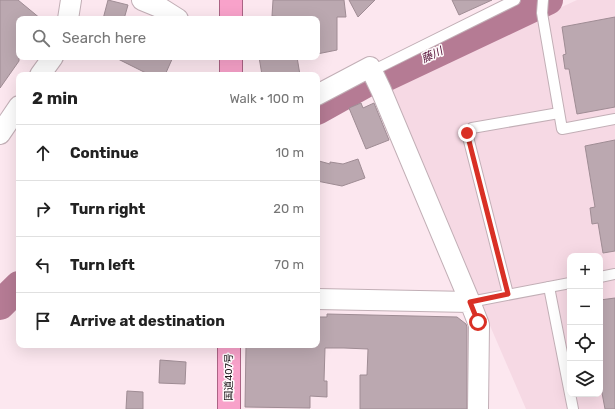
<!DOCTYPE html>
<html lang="en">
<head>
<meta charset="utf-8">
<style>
  body { margin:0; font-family:Rubik,"Noto Sans JP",sans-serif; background:#f2f2f2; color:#222 }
  .controls { position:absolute; right:12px; bottom:12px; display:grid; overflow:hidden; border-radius:8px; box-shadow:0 4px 16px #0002 }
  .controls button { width:36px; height:36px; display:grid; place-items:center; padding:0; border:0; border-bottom:1px solid #e0e0e0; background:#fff; color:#222; font:20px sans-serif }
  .stop { position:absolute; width:12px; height:12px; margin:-9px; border:3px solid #d93025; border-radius:50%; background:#fff }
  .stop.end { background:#d93025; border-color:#fff; box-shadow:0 1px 4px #0008 }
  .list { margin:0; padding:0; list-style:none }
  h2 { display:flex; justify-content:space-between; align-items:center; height:52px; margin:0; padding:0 16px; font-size:17px }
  h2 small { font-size:13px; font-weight:400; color:#767676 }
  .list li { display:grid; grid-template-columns:26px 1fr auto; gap:12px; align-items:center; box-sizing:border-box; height:56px; padding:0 16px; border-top:1px solid #e0e0e0 }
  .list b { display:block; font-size:15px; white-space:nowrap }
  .list em { font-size:13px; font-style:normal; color:#767676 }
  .icon { flex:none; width:22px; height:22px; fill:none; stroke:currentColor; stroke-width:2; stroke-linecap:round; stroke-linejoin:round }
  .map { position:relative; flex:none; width:615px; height:409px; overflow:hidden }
  .search { position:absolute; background:#fff; box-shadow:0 4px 16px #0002; left:16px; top:16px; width:304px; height:44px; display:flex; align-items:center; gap:10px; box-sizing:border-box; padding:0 14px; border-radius:8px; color:#767676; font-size:15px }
  .panel { position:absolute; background:#fff; box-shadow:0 4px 16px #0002; left:16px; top:72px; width:304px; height:276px; border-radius:8px }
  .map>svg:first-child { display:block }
  .built { fill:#f6d9e4; fill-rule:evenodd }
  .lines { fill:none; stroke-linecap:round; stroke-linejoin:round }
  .river { stroke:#b57b94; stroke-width:30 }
  .building { fill:#bba8b0; stroke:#9f8c94 }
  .service-casing { stroke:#c2afb6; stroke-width:12 }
  .minor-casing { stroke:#c2afb6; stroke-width:22 }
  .trunk-casing { stroke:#ab6384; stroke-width:24 }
  .service { stroke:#fff; stroke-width:10 }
  .minor { stroke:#fff; stroke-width:20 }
  .trunk { stroke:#f8a2ca; stroke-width:22 }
  .route { stroke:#d93025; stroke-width:5 }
  .labels { text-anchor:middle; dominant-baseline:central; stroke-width:3; stroke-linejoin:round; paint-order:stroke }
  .street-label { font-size:10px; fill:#1f181b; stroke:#fefafb }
  .water-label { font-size:11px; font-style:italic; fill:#4f0730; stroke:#fefafb }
</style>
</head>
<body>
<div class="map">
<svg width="615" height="409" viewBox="0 0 615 409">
  <rect width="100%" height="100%" fill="#fce7ef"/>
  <path class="built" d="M 577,0 L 615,0 L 615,409 L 526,409 L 387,87 ZM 570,256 L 600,256 L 600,394 L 570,394 Z"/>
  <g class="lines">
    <g class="river">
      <polyline points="317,110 369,81 385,77 548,0"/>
      <polyline points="0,305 19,286"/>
    </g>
  </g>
  <g class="building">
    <polygon points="0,0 18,0 41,19 19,19 19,61 0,88"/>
    <polygon points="108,0 128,5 124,19 103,19"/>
    <polygon points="273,0 344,0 346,17 337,17 337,50 317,54 317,19 282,19 282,17 272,16"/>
    <polygon points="349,0 375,0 358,17"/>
    <polygon points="452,0 492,0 459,15"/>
    <polygon points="615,17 615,107 577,114 569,69 565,69 563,55 566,54 562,27"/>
    <polygon points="114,57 173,57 165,75 150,75"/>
    <polygon points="259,57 297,57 300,75 262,75"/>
    <polygon points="361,103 363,108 374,103 389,140 366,149 349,108"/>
    <polygon points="615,140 615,251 603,253 598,223 592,224 590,208 595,207 585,146"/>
    <polygon points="358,159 365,178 342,186 317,181 319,161 330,164 330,162 343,164"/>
    <polygon points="615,298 615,409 605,409 600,382 600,300"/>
    <polygon points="327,314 457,317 466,324 467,327 467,409 360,409 360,375 367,375 368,349 344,348 325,348 324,381 327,381 327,397 310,396 310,408 245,407 246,345 317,345 317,317 327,317"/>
    <polygon points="160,360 186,362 185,384 159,383"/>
    <polygon points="127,391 143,392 143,409 126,409"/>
  </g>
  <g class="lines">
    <g class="service-casing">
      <g id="service">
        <polyline points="543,0 542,13 562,129 615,119"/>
        <polyline points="380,67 515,0"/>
        <polyline points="600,277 615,274"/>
        <polyline points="549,287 573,409"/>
        <polyline points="508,294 467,133 472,128 559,113"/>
        <polyline points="470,302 570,283"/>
      </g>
    </g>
    <g class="minor-casing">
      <g id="minor">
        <polyline points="142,0 159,7 178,19"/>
        <polyline points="68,19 71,0"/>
        <polyline points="40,75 53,57"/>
        <polyline points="317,95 370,67 381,90 470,302"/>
        <polyline points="0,134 19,106"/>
        <polyline points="317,299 470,302 479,325 478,409"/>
      </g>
    </g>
    <g class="trunk-casing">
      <g id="trunk">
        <polyline points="231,19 231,0"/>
        <polyline points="231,75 231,57"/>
        <polyline points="229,409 229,345"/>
      </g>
    </g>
    <use href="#service" class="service"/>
    <use href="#minor" class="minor"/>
    <use href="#trunk" class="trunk"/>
  </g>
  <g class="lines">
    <polyline class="route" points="467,133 508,294 470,302 478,322"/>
  </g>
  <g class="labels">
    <g class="street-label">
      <text transform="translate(229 377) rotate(-90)">国道407号</text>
    </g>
    <g class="water-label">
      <text transform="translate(432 55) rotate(-25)">藤川</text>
    </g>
  </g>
</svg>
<div class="controls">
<button>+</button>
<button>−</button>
<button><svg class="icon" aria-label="locate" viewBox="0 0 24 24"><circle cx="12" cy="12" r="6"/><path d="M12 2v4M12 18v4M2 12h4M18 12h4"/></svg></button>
<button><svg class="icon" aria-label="layers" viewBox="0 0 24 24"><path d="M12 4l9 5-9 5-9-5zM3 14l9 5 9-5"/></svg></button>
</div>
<div class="stop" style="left:478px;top:322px"></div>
<div class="stop end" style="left:467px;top:133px"></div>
<div class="search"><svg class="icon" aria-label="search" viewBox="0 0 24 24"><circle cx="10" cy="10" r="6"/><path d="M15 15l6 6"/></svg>Search here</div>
<section class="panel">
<h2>2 min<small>Walk · 100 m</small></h2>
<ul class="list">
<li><svg class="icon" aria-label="ahead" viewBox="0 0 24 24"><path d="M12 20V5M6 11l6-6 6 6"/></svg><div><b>Continue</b></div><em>10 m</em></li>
<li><svg class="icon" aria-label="right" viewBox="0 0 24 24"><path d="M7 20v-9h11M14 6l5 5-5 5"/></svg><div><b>Turn right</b></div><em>20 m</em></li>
<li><svg class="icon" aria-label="left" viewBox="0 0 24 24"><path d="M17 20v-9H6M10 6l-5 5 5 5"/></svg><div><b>Turn left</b></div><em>70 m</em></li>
<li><svg class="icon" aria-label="arrive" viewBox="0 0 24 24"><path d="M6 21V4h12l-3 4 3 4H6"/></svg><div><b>Arrive at destination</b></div></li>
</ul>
</section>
</div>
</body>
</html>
